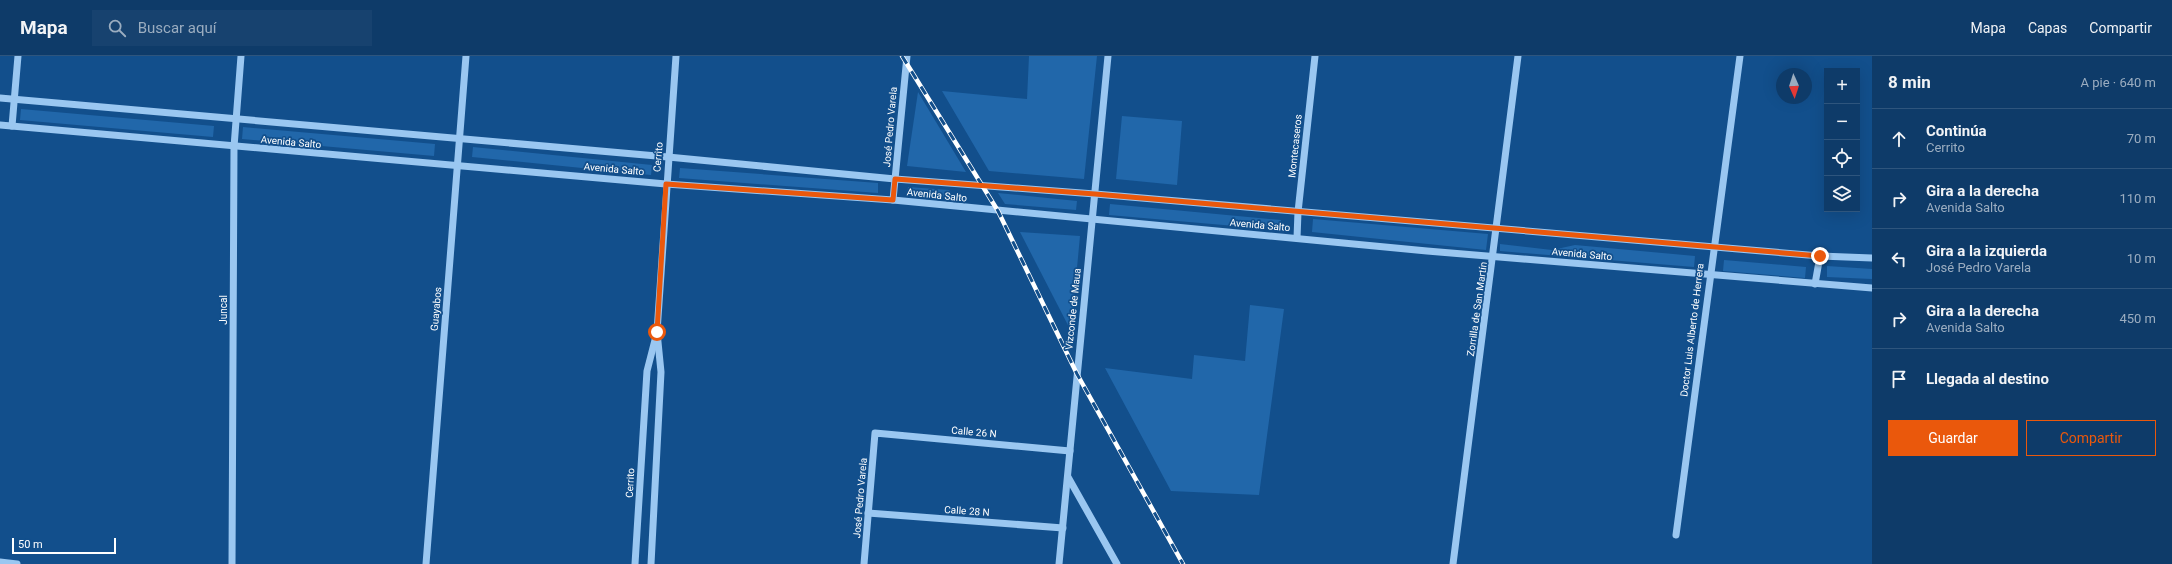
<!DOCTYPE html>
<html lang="es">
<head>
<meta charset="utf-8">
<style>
  body { margin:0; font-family:Roboto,sans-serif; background:#17426f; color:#f1f3f6 }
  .controls { position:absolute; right:12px; top:12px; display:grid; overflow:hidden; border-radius:0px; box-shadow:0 4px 16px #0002 }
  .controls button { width:36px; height:36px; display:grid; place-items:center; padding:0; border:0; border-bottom:1px solid #2e557d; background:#0e3b69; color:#f1f3f6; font:20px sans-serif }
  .compass { position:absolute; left:1776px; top:12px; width:36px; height:36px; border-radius:50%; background:#0e3b69; box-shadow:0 4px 16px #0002; rotate:177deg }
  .scale { position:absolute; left:12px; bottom:10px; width:104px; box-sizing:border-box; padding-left:4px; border:2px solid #fff; border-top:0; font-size:11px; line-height:14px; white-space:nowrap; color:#fff; -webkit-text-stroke:3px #124f8c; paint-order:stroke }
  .stop { position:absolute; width:12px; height:12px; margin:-9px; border:3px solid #ea580c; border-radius:50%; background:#fff }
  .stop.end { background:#ea580c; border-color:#fff; box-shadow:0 1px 4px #0008 }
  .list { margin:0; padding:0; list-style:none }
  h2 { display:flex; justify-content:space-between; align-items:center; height:52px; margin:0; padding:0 16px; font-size:17px }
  h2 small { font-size:13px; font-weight:400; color:#9badc0 }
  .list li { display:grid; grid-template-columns:26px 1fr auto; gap:12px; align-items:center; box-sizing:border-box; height:60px; padding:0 16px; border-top:1px solid #2e557d }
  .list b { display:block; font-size:15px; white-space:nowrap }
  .list p { margin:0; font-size:13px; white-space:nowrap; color:#9badc0 }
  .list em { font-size:13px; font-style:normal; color:#9badc0 }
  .actions { display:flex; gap:8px; padding:12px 16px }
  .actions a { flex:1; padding:9px 0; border:1px solid #ea580c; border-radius:0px; text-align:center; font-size:14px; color:#ea580c }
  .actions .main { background:#ea580c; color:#fff }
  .icon { flex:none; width:22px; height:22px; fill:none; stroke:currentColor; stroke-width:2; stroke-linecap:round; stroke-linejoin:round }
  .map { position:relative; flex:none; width:1872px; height:508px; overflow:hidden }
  header { display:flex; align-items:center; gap:24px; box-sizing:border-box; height:56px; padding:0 20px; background:#0e3b69; border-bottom:1px solid #2e557d }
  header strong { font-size:19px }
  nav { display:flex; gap:22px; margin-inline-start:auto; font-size:14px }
  .search { width:280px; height:36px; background:#17426f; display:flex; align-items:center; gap:10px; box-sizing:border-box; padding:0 14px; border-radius:0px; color:#9badc0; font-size:15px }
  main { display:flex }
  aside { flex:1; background:#0e3b69 }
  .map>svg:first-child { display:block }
  .green { fill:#2167aa }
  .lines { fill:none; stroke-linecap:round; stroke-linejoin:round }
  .minor { stroke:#9ac7f1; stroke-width:7 }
  .rail-casing { stroke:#fff; stroke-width:4.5 }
  .rail { stroke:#124f8c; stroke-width:3; stroke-dasharray:9; stroke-linecap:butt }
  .route { stroke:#ea580c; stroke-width:5 }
  .labels { text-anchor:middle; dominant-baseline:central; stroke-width:3.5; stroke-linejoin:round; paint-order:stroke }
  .street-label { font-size:10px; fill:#fff; stroke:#124f8c }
</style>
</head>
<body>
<header>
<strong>Mapa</strong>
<div class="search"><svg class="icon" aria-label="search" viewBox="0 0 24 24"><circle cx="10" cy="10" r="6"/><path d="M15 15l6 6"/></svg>Buscar aquí</div>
<nav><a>Mapa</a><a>Capas</a><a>Compartir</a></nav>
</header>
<main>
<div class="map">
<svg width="1872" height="508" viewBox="0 0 1872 508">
  <rect width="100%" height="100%" fill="#124f8c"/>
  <g class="green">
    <polygon points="1029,0 1097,0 1084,123 989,115 942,35 1027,43"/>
    <polygon points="918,36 966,116 907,110"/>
    <polygon points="21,53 214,70 213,81 20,64"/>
    <polygon points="1122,60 1182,65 1177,129 1116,123"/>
    <polygon points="243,71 435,88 434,100 242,83"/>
    <polygon points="473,91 652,109 651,119 472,101"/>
    <polygon points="680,112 878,127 878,137 679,122"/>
    <polygon points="908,131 949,134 957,144 907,138"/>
    <polygon points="998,137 1077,145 1076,154 1005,148"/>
    <polygon points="1110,148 1281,164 1280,174 1109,159"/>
    <polygon points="1313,163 1488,178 1486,194 1312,176"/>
    <polygon points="1020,176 1080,180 1071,275"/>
    <polygon points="1500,188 1552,194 1575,189 1695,200 1694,211 1500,195"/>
    <polygon points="1724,204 1806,211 1805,222 1723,215"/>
    <polygon points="1827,210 1872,213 1872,223 1827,221"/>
    <polygon points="1250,249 1284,253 1259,439 1171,435 1105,312 1192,323 1194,299 1245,305"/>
  </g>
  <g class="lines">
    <g class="minor">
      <polyline points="0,42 668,101 895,123 1095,138 1820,200 1872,202"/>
      <polyline points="0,69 666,128 893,144 1427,195 1872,232"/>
      <polyline points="12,70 18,0"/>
      <polyline points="893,144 907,0"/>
      <polyline points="1297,182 1298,156 1315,0"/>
      <polyline points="1815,228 1820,200"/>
      <polyline points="1068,421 1117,508"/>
      <polyline points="868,457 1063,472"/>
      <polyline points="1676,479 1740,0"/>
      <polyline points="0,506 17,508"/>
      <polyline points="232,508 234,91 241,0"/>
      <polyline points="426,508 466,0"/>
      <polyline points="635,508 647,315 656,280"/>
      <polyline points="651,508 661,316 657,276 676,0"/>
      <polyline points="864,508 875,377 1070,395"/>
      <polyline points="1059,508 1108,0"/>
      <polyline points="1453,508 1518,0"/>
    </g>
    <g class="rail-casing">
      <polyline id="rail" points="902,0 998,155 1077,318 1183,508"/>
    </g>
    <use href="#rail" class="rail"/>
  </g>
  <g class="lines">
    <polyline class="route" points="657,276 666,128 893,144 895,123 1095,138 1820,200"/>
  </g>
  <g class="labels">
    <g class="street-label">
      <text transform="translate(890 71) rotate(-85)">José Pedro Varela</text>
      <text transform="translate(291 86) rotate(5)">Avenida Salto</text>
      <text transform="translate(1295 90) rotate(-84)">Montecaseros</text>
      <text transform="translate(658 101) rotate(-85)">Cerrito</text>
      <text transform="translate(614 113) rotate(5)">Avenida Salto</text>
      <text transform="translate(937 139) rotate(6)">Avenida Salto</text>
      <text transform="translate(1260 169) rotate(5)">Avenida Salto</text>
      <text transform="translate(1582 198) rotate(5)">Avenida Salto</text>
      <text transform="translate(436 253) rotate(-85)">Guayabos</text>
      <text transform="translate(1073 253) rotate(-84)">Vizconde de Maua</text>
      <text transform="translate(1477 253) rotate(-82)">Zorrilla de San Martín</text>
      <text transform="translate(223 254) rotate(-90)">Juncal</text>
      <text transform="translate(1692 274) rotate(-83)">Doctor Luis Alberto de Herrera</text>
      <text transform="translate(974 376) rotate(5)">Calle 26 N</text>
      <text transform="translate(630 427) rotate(-87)">Cerrito</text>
      <text transform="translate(860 442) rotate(-85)">José Pedro Varela</text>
      <text transform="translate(967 455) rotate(4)">Calle 28 N</text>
    </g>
  </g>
</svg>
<div class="controls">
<button>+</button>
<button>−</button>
<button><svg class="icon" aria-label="locate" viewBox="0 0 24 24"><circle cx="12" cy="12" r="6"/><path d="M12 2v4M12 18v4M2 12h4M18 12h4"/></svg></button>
<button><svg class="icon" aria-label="layers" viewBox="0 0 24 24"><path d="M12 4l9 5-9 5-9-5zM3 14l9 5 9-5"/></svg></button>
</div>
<svg class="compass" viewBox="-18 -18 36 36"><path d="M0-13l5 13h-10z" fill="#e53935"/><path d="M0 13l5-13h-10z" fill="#9badc0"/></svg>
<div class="scale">50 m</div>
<div class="stop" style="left:657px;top:276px"></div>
<div class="stop end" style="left:1820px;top:200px"></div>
</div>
<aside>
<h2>8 min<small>A pie · 640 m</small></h2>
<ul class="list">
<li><svg class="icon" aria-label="ahead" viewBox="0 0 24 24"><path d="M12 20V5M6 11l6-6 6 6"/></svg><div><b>Continúa</b><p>Cerrito</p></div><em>70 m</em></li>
<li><svg class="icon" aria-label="right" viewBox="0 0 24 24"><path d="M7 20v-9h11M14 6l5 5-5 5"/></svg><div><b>Gira a la derecha</b><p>Avenida Salto</p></div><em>110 m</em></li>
<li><svg class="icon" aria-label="left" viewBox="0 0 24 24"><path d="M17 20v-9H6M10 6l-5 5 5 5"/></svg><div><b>Gira a la izquierda</b><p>José Pedro Varela</p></div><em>10 m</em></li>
<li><svg class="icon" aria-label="right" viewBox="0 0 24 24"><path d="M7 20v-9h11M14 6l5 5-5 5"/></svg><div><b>Gira a la derecha</b><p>Avenida Salto</p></div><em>450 m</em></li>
<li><svg class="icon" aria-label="arrive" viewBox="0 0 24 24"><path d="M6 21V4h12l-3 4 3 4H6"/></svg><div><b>Llegada al destino</b></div></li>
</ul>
<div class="actions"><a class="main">Guardar</a><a>Compartir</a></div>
</aside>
</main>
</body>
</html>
